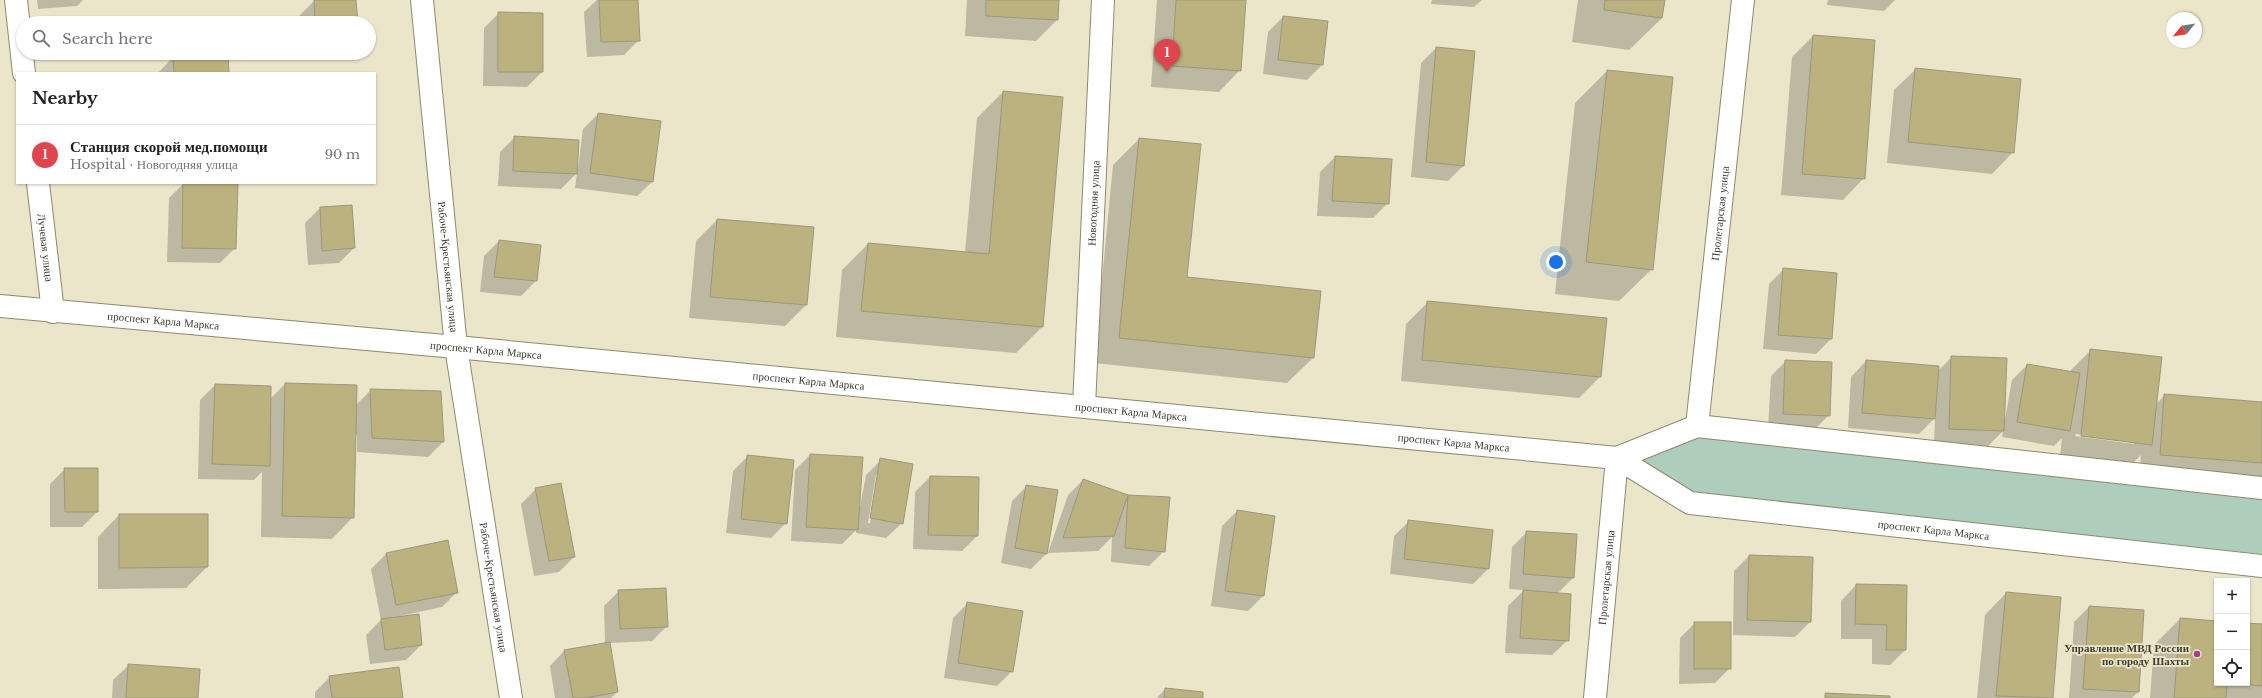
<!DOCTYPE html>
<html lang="en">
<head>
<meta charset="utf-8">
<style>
  body { margin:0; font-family:"Libre Baskerville",serif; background:#f2f2f2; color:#202124 }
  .controls { position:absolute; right:12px; bottom:12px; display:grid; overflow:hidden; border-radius:0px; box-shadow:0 1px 3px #0004 }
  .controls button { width:36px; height:36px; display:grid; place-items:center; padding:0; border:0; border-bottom:1px solid #e0e0e0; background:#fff; color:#202124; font:20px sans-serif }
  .compass { position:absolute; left:2166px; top:12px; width:36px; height:36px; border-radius:50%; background:#fff; box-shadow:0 1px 3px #0004; rotate:240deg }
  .you { position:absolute; left:1556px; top:262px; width:14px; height:14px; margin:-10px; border:3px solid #fff; border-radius:50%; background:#1a73e8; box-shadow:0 0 0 6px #1a73e833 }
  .badge { display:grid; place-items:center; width:26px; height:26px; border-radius:50%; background:#ea580c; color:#fff; font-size:13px; font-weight:700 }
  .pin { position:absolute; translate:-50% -33px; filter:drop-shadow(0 1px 2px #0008) }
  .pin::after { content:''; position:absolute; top:21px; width:14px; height:12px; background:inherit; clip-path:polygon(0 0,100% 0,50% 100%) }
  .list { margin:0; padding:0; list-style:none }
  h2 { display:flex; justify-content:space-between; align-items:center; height:52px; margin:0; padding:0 16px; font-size:17px }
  h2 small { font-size:13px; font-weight:400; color:#757577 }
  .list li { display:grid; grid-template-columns:26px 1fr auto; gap:12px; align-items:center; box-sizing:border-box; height:60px; padding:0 16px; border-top:1px solid #e0e0e0 }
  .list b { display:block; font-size:15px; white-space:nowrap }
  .list p { margin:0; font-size:13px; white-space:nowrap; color:#757577 }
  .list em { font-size:13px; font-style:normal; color:#757577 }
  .icon { flex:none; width:22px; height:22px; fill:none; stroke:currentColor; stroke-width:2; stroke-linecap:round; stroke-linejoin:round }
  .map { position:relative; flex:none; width:2262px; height:698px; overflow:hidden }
  .search { position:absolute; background:#fff; box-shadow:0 1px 3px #0004; left:16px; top:16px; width:360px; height:44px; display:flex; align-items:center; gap:10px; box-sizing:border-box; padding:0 14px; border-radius:22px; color:#757577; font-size:15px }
  .panel { position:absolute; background:#fff; box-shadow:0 1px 3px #0004; left:16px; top:72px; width:360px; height:112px; border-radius:0px }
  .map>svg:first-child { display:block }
  .green { fill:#aecdba }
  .shadow { fill:#0003; fill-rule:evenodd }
  .building { fill:#bcb280; stroke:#9c977d }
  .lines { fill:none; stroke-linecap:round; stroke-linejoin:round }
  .minor-casing { stroke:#8d886f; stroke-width:24 }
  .secondary-casing { stroke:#8d886f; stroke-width:24 }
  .minor { stroke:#fff; stroke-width:22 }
  .secondary { stroke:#fff; stroke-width:22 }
  .poi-dot { fill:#ac3993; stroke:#ebe6ca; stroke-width:1.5 }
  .labels { text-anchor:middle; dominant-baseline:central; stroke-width:3.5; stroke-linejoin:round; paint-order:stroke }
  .street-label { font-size:11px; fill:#3e3c31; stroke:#ebe6ca }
  .poi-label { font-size:11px; font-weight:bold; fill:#3e3c31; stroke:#ebe6ca; text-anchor:end }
</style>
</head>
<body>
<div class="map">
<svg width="2262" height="698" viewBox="0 0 2262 698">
  <rect width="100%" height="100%" fill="#ebe6ca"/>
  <polygon class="green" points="1699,433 2262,499 2262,554 1693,493 1637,459"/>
  <g class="shadow">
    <polygon points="37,0 83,0 77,6 38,9"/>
    <polygon points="355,0 357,23 299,23 299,16 314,1"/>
    <polygon points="597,0 637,0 639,40 624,55 587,57 584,12"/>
    <polygon points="967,0 1058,0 1057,20 1036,41 965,36"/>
    <polygon points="1157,0 1245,0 1240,70 1219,92 1151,87"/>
    <polygon points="1432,0 1482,0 1474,7 1431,4"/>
    <polygon points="1578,0 1664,0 1662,18 1629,50 1572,42"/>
    <polygon points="1828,0 1895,0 1884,11 1827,5"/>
    <polygon points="499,13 542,72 527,87 483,86 484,28"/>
    <polygon points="1283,17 1322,65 1307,80 1263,74 1268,32"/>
    <polygon points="1813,36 1864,178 1843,200 1781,195 1792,57"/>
    <polygon points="1436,48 1463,166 1448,181 1411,177 1421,63"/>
    <polygon points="301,53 338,53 302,55"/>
    <polygon points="173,57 228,73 158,73"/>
    <polygon points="1916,69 2013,152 1992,174 1887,163 1894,90"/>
    <polygon points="1607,71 1652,269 1619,301 1555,294 1575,103"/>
    <polygon points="1003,92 1042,327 1016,353 836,337 842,270 868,244 965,253 977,118"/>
    <polygon points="598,114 660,122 653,181 637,196 575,188 577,173 561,189 498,186 500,152 515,137 578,169 583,129"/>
    <polygon points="1139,139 1186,278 1314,357 1287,383 1094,363 1113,165"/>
    <polygon points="1335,157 1388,203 1373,218 1317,216 1320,172"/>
    <polygon points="184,183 235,248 220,263 167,262 169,198"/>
    <polygon points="320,208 354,248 339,263 308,265 305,223"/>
    <polygon points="717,220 813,228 806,305 785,326 689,318 696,241"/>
    <polygon points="499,241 536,281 521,296 480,292 484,256"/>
    <polygon points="1784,269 1836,274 1831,339 1816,354 1763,349 1769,284"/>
    <polygon points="1428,302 1606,319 1600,377 1579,398 1401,381 1406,324"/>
    <path d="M 2091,350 L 2156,404 L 2165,395 L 2262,403 L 2262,486 L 2139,476 L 2141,455 L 2130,466 L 2060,457 L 2062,438 L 2054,446 L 2002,437 L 2003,431 L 1988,446 L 1934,444 L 1935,418 L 1919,434 L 1848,428 L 1851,377 L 1866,361 L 1938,371 L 1952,357 L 2005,419 L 2012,380 L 2027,365 L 2069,372 ZM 2076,434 L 2134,441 L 2134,444 L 2075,436 Z"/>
    <polygon points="1786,361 1829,415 1814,430 1768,428 1771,376"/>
    <polygon points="285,384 356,405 371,390 443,442 428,457 357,452 357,435 355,435 353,517 332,539 261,537 262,472 254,480 198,479 200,400 215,385 270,387 270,399"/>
    <path d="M 810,455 L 860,507 L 866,475 L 881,460 L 902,523 L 886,538 L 856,533 L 856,530 L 842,544 L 791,541 L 795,470 ZM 876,475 L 878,475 L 870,523 L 868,523 Z"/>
    <polygon points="748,456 786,523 771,538 726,533 733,471"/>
    <polygon points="65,469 97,512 82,527 50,527 50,484"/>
    <polygon points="930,477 977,536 962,551 913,549 915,492"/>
    <polygon points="1083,480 1126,498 1128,496 1164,551 1149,566 1111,562 1112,537 1098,551 1048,553 1068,495"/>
    <polygon points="1027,486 1046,554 1031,569 1001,563 1012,501"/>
    <polygon points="536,489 574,557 559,572 534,576 521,504"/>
    <polygon points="1237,511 1263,596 1248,611 1211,606 1222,526"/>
    <polygon points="119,515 207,567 186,588 98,589 98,537"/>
    <polygon points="1409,521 1488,569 1473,584 1390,574 1394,536"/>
    <polygon points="1527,532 1573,578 1557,594 1568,640 1552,655 1505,653 1508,606 1524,590 1509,589 1512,547"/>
    <polygon points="386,554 457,592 442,607 400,616 421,645 406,660 370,664 366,635 381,620 371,569"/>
    <polygon points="1749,556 1810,622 1795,637 1733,635 1734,571"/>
    <polygon points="1856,585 1906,586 1905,650 1890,665 1872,664 1872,639 1841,639 1841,601"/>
    <polygon points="619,591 667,626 652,641 609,643 617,692 611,698 555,698 550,666 565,650 605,644 604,606"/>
    <polygon points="2006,593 2060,598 2052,698 1977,698 1985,615"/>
    <polygon points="968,603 1012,671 997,686 944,678 953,618"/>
    <polygon points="2089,607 2138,692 2132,698 2069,698 2074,622"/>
    <polygon points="2180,619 2217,622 2217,683 2247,683 2247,624 2262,625 2262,698 2150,698 2154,645"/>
    <polygon points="1695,623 1730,668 1715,683 1679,684 1680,638"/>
    <polygon points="129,665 197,698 112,698 113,680"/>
    <polygon points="330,677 402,698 315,698 315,692"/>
    <polygon points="1165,689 1202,698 1157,698"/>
  </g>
  <g class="building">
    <polygon points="314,0 356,0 358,23 315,23"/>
    <polygon points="599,0 638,0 640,41 601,42"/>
    <polygon points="986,0 1059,0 1058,20 986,16"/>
    <polygon points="1176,0 1246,0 1241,71 1172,66"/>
    <polygon points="1605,0 1665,0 1662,18 1604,10"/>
    <polygon points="498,12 543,13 543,72 498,72"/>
    <polygon points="1283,16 1328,21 1323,65 1278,60"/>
    <polygon points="1813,35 1875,40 1865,179 1802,174"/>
    <polygon points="1436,47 1475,51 1464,166 1426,162"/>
    <polygon points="228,53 229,73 174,73 173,56"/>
    <polygon points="1915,68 2021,79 2014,153 1908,142"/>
    <polygon points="1607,70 1673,77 1653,270 1586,262"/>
    <polygon points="1003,91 1063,97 1043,327 861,311 868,243 989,254"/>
    <polygon points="598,113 661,121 653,182 590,173"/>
    <polygon points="514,136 579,140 577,174 513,171"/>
    <polygon points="1139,138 1201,144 1187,277 1321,291 1314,358 1119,338"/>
    <polygon points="1335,156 1392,159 1389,204 1332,201"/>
    <polygon points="183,183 238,183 236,249 182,248"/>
    <polygon points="352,205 355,248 322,251 320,207"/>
    <polygon points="717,219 814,227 807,305 710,297"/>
    <polygon points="499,240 541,245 537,281 494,277"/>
    <polygon points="1783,268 1837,273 1832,339 1778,335"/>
    <polygon points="1427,301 1607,318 1601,377 1422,360"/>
    <polygon points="2090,349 2162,357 2152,445 2081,436"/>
    <polygon points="1951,356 2007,358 2004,431 1949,429"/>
    <polygon points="1785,360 1832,362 1830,416 1783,414"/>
    <polygon points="1866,360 1939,366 1935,419 1862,413"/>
    <polygon points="2027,364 2080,373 2070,431 2017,422"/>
    <polygon points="285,383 357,385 354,518 282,516"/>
    <polygon points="215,384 271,386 270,466 212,464"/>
    <polygon points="370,389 441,391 444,442 372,438"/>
    <polygon points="2164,394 2262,402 2262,463 2160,455"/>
    <polygon points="810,454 863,457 858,530 806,527"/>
    <polygon points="747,455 794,460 787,524 741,519"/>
    <polygon points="880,458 913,464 903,524 870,518"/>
    <polygon points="64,468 98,468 98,512 65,512"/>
    <polygon points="930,476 979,477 978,536 928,535"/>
    <polygon points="1083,479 1128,495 1114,536 1063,538"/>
    <polygon points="561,483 575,557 549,561 535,488"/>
    <polygon points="1026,485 1058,490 1047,554 1015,548"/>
    <polygon points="1128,495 1170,497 1165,552 1125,548"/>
    <polygon points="1237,510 1275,516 1264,596 1225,591"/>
    <polygon points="119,514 208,514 208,567 119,568"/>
    <polygon points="1408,520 1493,530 1489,569 1404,559"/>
    <polygon points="1526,531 1577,534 1574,578 1523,574"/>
    <polygon points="448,540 458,593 396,605 386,553"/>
    <polygon points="1749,555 1813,557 1811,622 1747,620"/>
    <polygon points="1856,584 1907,585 1906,650 1886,650 1887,625 1855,624"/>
    <polygon points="666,588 668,627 620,629 618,590"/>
    <polygon points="1523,590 1571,594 1569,641 1520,638"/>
    <polygon points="2006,592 2061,597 2053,698 1996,696"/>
    <polygon points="967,602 1023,611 1013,672 958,663"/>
    <polygon points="2089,606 2144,610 2139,692 2083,689"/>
    <polygon points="419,614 422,645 385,650 381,619"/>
    <polygon points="2180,618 2217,621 2217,683 2247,683 2247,623 2262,624 2262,686 2227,683 2226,698 2174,698"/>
    <rect x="1694" y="622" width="37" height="47"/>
    <polygon points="610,642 618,692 585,698 573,698 564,650"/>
    <polygon points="128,664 200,669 198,698 126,698"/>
    <polygon points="399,667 403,698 332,698 329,676"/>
    <polygon points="1165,688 1203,692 1203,698 1164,698"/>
    <polygon points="1825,693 1890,696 1890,698 1825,698"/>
  </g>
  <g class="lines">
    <g class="minor-casing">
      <g id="minor">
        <polyline points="16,0 24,73"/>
        <path id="s1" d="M 422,0 L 456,347 L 511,698"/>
        <path id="s2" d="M 38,183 L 53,312"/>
        <path id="s3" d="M 1084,406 L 1103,0"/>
        <path id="s4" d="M 1697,426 L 1743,0"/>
        <path id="s5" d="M 1595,698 L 1617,458"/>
      </g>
    </g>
    <g class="secondary-casing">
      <g id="secondary">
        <path id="s6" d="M 0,306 L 456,347 L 1617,458 L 1690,503 L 2262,566"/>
        <polyline points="1617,458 1697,426 2262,488"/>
      </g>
    </g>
    <use href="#minor" class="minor"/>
    <use href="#secondary" class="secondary"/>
  </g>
  <circle class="poi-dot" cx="2197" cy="654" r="4"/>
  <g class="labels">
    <g class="street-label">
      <text stroke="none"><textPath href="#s3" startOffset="203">Новогодняя улица</textPath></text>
      <text stroke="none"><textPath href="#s4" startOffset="214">Пролетарская улица</textPath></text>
      <text stroke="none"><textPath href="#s2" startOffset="65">Лучевая улица</textPath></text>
      <text stroke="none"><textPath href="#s1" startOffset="268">Рабоче-Крестьянская улица</textPath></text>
      <text stroke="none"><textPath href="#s6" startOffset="164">проспект Карла Маркса</textPath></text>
      <text stroke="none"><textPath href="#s6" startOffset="488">проспект Карла Маркса</textPath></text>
      <text stroke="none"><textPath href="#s6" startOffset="812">проспект Карла Маркса</textPath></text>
      <text stroke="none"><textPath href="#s6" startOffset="1136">проспект Карла Маркса</textPath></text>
      <text stroke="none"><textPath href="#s6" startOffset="1460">проспект Карла Маркса</textPath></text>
      <text stroke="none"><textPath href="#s6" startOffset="1955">проспект Карла Маркса</textPath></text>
      <text stroke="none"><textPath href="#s5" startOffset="121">Пролетарская улица</textPath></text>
      <text stroke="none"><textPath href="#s1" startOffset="592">Рабоче-Крестьянская улица</textPath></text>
    </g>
    <g class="poi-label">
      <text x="2189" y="648">Управление МВД России<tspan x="2189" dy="13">по городу Шахты</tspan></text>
    </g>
  </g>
</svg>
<div class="controls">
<button>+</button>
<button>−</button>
<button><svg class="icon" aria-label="locate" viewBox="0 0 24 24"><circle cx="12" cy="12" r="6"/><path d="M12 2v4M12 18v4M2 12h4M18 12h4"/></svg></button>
</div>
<svg class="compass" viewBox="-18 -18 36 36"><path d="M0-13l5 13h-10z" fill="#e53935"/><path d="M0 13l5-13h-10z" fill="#757577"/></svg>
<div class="you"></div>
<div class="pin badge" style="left:1167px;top:72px;background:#e0444e">1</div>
<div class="search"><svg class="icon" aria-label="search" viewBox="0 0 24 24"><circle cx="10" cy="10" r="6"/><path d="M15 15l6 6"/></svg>Search here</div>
<section class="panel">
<h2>Nearby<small></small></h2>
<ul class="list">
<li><span class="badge" style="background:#e0444e">1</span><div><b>Станция скорой мед.помощи</b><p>Hospital · Новогодняя улица</p></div><em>90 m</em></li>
</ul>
</section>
</div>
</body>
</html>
